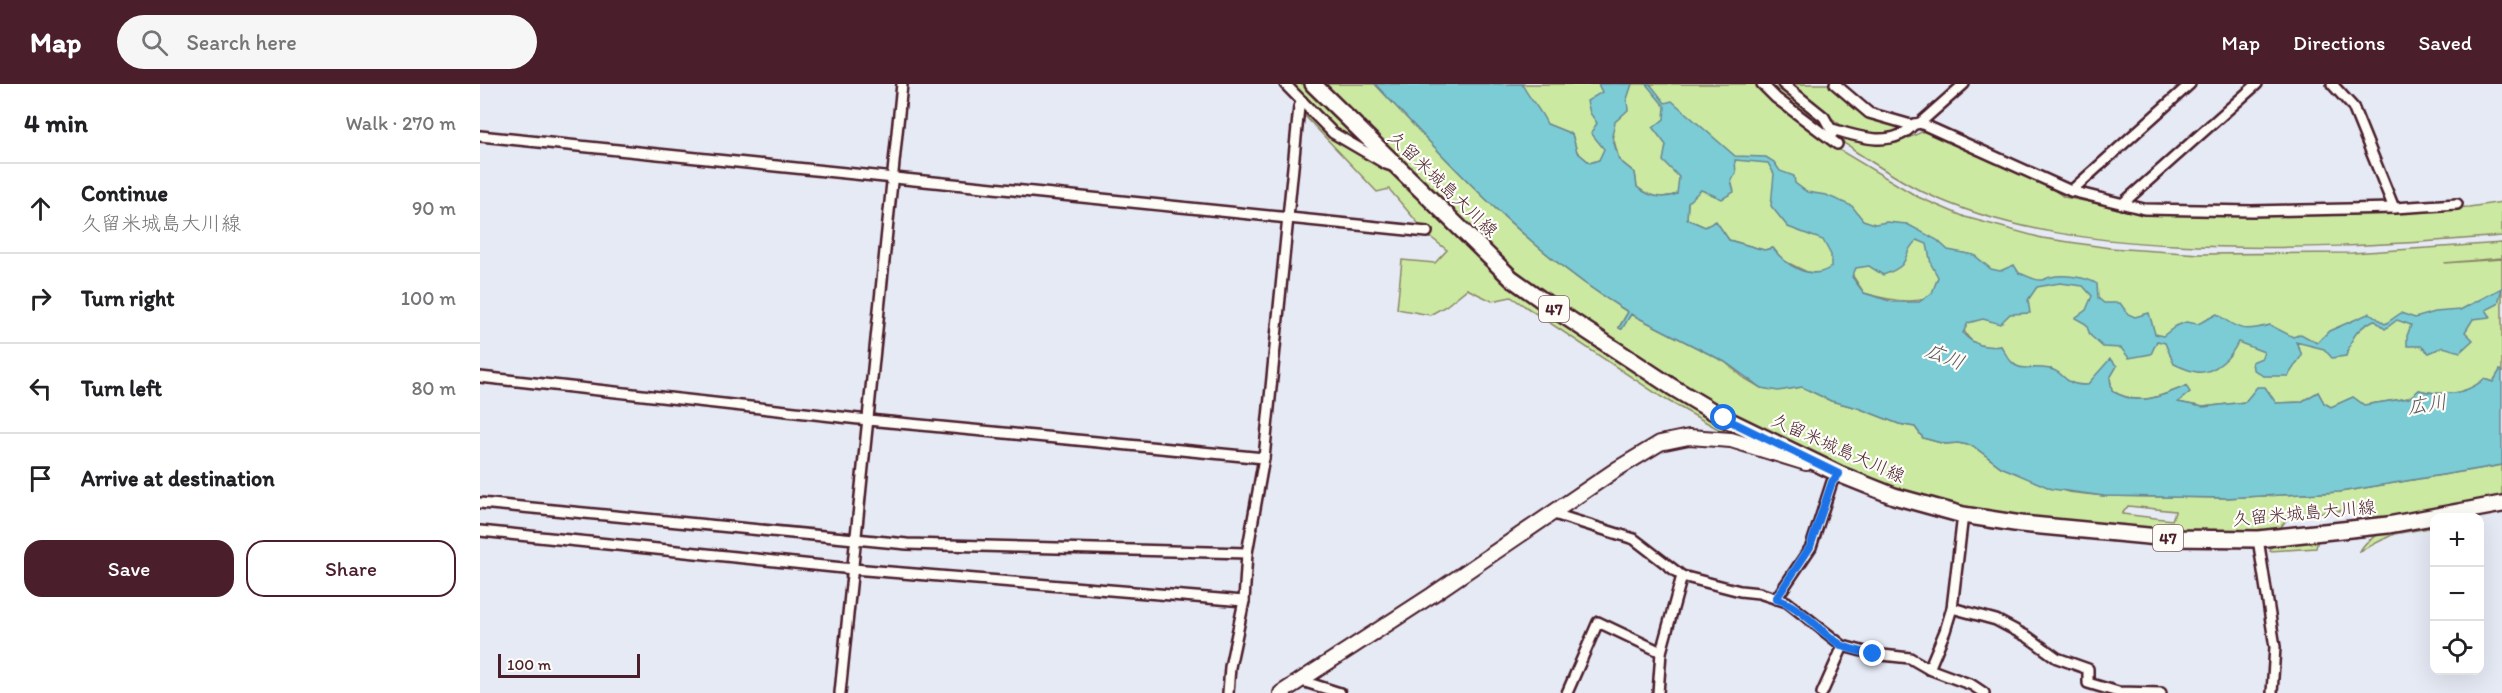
<!DOCTYPE html>
<html lang="en">
<head>
<meta charset="utf-8">
<style>
  body { margin:0; font-family:Itim,"Klee One",sans-serif; background:#f6f6f6; color:#202124 }
  .controls { position:absolute; right:18px; bottom:18px; display:grid; overflow:hidden; border-radius:12px; box-shadow:0 6px 24px #0002 }
  .controls button { width:54px; height:54px; display:grid; place-items:center; padding:0; border:0; border-bottom:2px solid #e0e0e0; background:#fff; color:#202124; font:30px sans-serif }
  .scale { position:absolute; left:18px; bottom:15px; width:142px; box-sizing:border-box; padding-left:6px; border:3px solid #4a1f2b; border-top:0; font-size:16px; line-height:21px; white-space:nowrap; color:#4a1f2b; -webkit-text-stroke:4px #fdfcf7; paint-order:stroke }
  .stop { position:absolute; width:18px; height:18px; margin:-14px; border:4px solid #1a73e8; border-radius:50%; background:#fff }
  .stop.end { background:#1a73e8; border-color:#fff; box-shadow:0 2px 6px #0008 }
  .list { margin:0; padding:0; list-style:none }
  h2 { display:flex; justify-content:space-between; align-items:center; height:78px; margin:0; padding:0 24px; font-size:26px }
  h2 small { font-size:20px; font-weight:400; color:#757577 }
  .list li { display:grid; grid-template-columns:39px 1fr auto; gap:18px; align-items:center; box-sizing:border-box; height:90px; padding:0 24px; border-top:2px solid #e0e0e0 }
  .list b { display:block; font-size:22px; white-space:nowrap }
  .list p { margin:0; font-size:20px; white-space:nowrap; color:#757577 }
  .list em { font-size:20px; font-style:normal; color:#757577 }
  .actions { display:flex; gap:12px; padding:18px 24px }
  .actions a { flex:1; padding:14px 0; border:2px solid #4a1f2b; border-radius:18px; text-align:center; font-size:21px; color:#4a1f2b }
  .actions .main { background:#4a1f2b; color:#fff }
  .icon { flex:none; width:33px; height:33px; fill:none; stroke:currentColor; stroke-width:2; stroke-linecap:round; stroke-linejoin:round }
  .map { position:relative; flex:none; width:2022px; height:609px; overflow:hidden }
  header { display:flex; align-items:center; gap:36px; box-sizing:border-box; height:84px; padding:0 30px; background:#4a1f2b; color:#fff }
  header strong { font-size:28px }
  nav { display:flex; gap:33px; margin-inline-start:auto; font-size:21px }
  .search { width:420px; height:54px; background:#f6f6f6; display:flex; align-items:center; gap:15px; box-sizing:border-box; padding:0 21px; border-radius:33px; color:#757577; font-size:22px }
  main { display:flex }
  aside { flex:1; background:#fff }
  .map>svg:first-child { display:block }
  .green { fill:#cbe9a1; stroke:#8a8466; stroke-width:1.5; fill-rule:evenodd }
  .water { fill:#7cccd5; stroke:#688791; stroke-width:1.5; fill-rule:evenodd }
  .lines { fill:none; stroke-linecap:round; stroke-linejoin:round }
  .street-casing { stroke:#4a1f2b; stroke-width:14 }
  .secondary-casing { stroke:#4a1f2b; stroke-width:18 }
  .primary-casing { stroke:#4a1f2b; stroke-width:20 }
  .street { stroke:#fdfcf7; stroke-width:9 }
  .secondary { stroke:#fdfcf7; stroke-width:14 }
  .primary { stroke:#fdfcf7; stroke-width:15 }
  .route { stroke:#1a73e8; stroke-width:8 }
  .labels { text-anchor:middle; dominant-baseline:central; stroke-width:4.5; stroke-linejoin:round; paint-order:stroke }
  .shield { fill:#fdfcf7; stroke:#806168; stroke-width:1.5 }
  .shield-label { font-size:16px; font-weight:bold; fill:#4a1f2b }
  .street-label { font-size:18px; fill:#4a1f2b; stroke:#fdfcf7 }
  .water-label { font-size:20px; font-style:italic; fill:#59535e; stroke:#fdfcf7 }
</style>
</head>
<body>
<header>
<strong>Map</strong>
<div class="search"><svg class="icon" aria-label="search" viewBox="0 0 24 24"><circle cx="10" cy="10" r="6"/><path d="M15 15l6 6"/></svg>Search here</div>
<nav><a>Map</a><a>Directions</a><a>Saved</a></nav>
</header>
<main>
<aside>
<h2>4 min<small>Walk · 270 m</small></h2>
<ul class="list">
<li><svg class="icon" aria-label="ahead" viewBox="0 0 24 24"><path d="M12 20V5M6 11l6-6 6 6"/></svg><div><b>Continue</b><p>久留米城島大川線</p></div><em>90 m</em></li>
<li><svg class="icon" aria-label="right" viewBox="0 0 24 24"><path d="M7 20v-9h11M14 6l5 5-5 5"/></svg><div><b>Turn right</b></div><em>100 m</em></li>
<li><svg class="icon" aria-label="left" viewBox="0 0 24 24"><path d="M17 20v-9H6M10 6l-5 5 5 5"/></svg><div><b>Turn left</b></div><em>80 m</em></li>
<li><svg class="icon" aria-label="arrive" viewBox="0 0 24 24"><path d="M6 21V4h12l-3 4 3 4H6"/></svg><div><b>Arrive at destination</b></div></li>
</ul>
<div class="actions"><a class="main">Save</a><a>Share</a></div>
</aside>
<div class="map">
<svg width="2022" height="609" viewBox="0 0 2022 609">
  <rect width="100%" height="100%" fill="#e6eaf5"/>
  <filter id="ink" filterUnits="userSpaceOnUse"><feTurbulence type="fractalNoise" baseFrequency=".0167" numOctaves="2"/><feDisplacementMap in="SourceGraphic" scale="12" xChannelSelector="R" yChannelSelector="G"/><feConvolveMatrix kernelMatrix="1 2 1 2 8 2 1 2 1" color-interpolation-filters="sRGB"/></filter>
  <g filter="url(#ink)">
    <g class="green">
      <polygon points="808,0 825,0 903,77 855,47"/>
      <path d="M 843,0 L 895,0 C 973,83 1050,169 1148,228 L 1139,243 L 1141,245 L 1151,230 L 1245,278 L 1264,294 L 1281,304 L 1302,306 L 1322,303 L 1351,317 L 1378,324 L 1419,340 L 1435,343 L 1443,354 L 1465,360 L 1478,359 L 1493,362 L 1521,383 L 1588,408 L 1624,412 L 1745,414 L 1860,408 L 2022,381 L 2022,412 L 1895,437 L 1880,425 L 1810,431 L 1798,447 L 1634,445 L 1519,433 L 1421,408 L 1322,365 L 1209,307 L 1110,243 L 1021,177 ZM 1648,422 L 1695,427 L 1695,428 L 1692,436 L 1642,430 Z"/>
      <polygon points="1031,0 1129,0 1125,65 1119,76 1110,79 1097,68 1092,50 1067,40"/>
      <path d="M 1139,0 L 1277,0 L 1361,67 L 1438,113 L 1485,133 L 1562,154 L 1630,164 L 1720,170 L 1872,169 L 2022,159 L 2022,174 L 1964,179 L 2022,175 L 2022,288 L 2020,287 L 2013,298 L 2004,295 C 1986,311 1962,312 1939,306 L 1929,314 L 1884,321 L 1873,313 L 1851,323 L 1844,319 L 1838,308 L 1821,318 L 1796,319 L 1777,304 L 1765,318 L 1723,323 L 1698,318 L 1706,302 C 1678,313 1660,323 1632,307 L 1630,294 L 1615,293 L 1607,301 L 1591,301 L 1572,285 L 1540,285 L 1528,275 L 1521,262 C 1481,269 1481,238 1476,209 C 1436,218 1424,221 1384,209 L 1343,146 L 1357,179 L 1344,189 L 1329,189 L 1302,176 L 1293,164 L 1284,166 L 1249,156 L 1236,138 L 1225,143 L 1207,135 L 1208,118 L 1205,93 L 1197,110 C 1182,116 1169,113 1157,103 L 1155,89 L 1139,76 L 1128,33 Z"/>
      <polygon points="1287,0 1297,0 1345,39 1345,43 1338,42"/>
      <polygon points="1307,0 1348,0 1387,33 1424,45 1423,48 1402,52 1370,48"/>
      <polygon points="826,26 850,50 914,89 1040,208 1292,361 1240,346 1183,314 1031,213 1012,217 987,205 966,222 950,231 917,225 922,176 955,179 967,166 949,152 909,105 897,108 823,30"/>
      <path d="M 1446,46 L 1564,99 L 1584,113 L 1640,124 L 1914,127 L 1989,123 L 2022,118 L 2022,152 C 1913,161 1805,167 1695,161 C 1610,157 1521,145 1443,108 C 1419,96 1396,81 1373,66 L 1371,63 L 1365,60 L 1362,56 C 1373,53 1384,59 1395,60 C 1413,62 1431,53 1446,46 Z"/>
      <path d="M 1954,438 L 1954,443 L 1914,450 L 1880,467 C 1892,444 1931,442 1954,438 Z"/>
      <polygon points="1838,455 1836,464 1790,467 1792,459"/>
    </g>
    <path class="water" d="M 895,0 L 1042,0 C 1049,15 1060,24 1067,40 L 1092,50 L 1097,68 L 1110,79 L 1119,76 L 1124,65 L 1111,49 L 1117,39 L 1110,29 L 1107,17 L 1122,8 L 1118,0 L 1152,0 L 1147,15 L 1148,26 L 1135,38 L 1132,52 L 1139,76 L 1155,89 L 1157,103 C 1169,113 1182,116 1197,110 L 1199,93 L 1183,77 L 1186,61 L 1173,44 L 1184,35 L 1185,23 L 1166,0 L 1170,0 L 1185,19 L 1192,17 L 1255,72 L 1286,73 L 1294,78 L 1300,87 L 1314,92 L 1315,99 L 1327,108 L 1346,111 L 1372,122 L 1383,136 L 1395,140 L 1407,138 L 1427,140 L 1457,156 L 1468,166 L 1494,171 L 1511,185 L 1520,187 L 1534,181 L 1539,189 C 1547,191 1554,197 1562,196 C 1565,196 1567,193 1571,193 C 1583,190 1607,193 1617,200 L 1618,214 L 1624,219 L 1640,219 L 1648,230 L 1655,233 L 1669,229 L 1675,250 L 1683,252 L 1696,242 L 1706,238 L 1718,240 L 1737,230 C 1758,246 1764,248 1790,241 L 1813,253 L 1821,250 L 1837,259 L 1849,247 L 1890,229 L 1905,240 L 1921,229 L 1935,234 L 1955,228 L 1980,226 L 2022,204 L 2018,220 L 2006,226 L 2011,233 L 1993,235 L 1985,248 L 1993,256 L 1980,268 L 1963,263 L 1949,269 L 1941,262 L 1927,262 L 1927,252 L 1931,241 L 1917,236 L 1905,245 L 1894,236 C 1876,245 1872,253 1866,272 L 1852,274 L 1844,265 L 1816,258 L 1822,271 L 1808,292 L 1783,292 L 1773,285 L 1772,278 L 1782,274 L 1784,268 L 1758,258 C 1752,272 1735,290 1717,288 C 1709,287 1701,283 1694,280 L 1685,259 L 1677,257 L 1671,270 L 1649,274 L 1641,264 L 1623,263 L 1610,251 L 1606,240 L 1595,234 L 1606,226 L 1612,212 L 1603,202 L 1580,199 L 1557,203 L 1548,216 L 1550,229 L 1530,230 L 1520,240 L 1503,235 L 1488,239 L 1483,249 C 1492,260 1506,264 1521,262 C 1538,294 1542,280 1570,285 C 1586,288 1581,301 1607,301 L 1630,275 L 1637,282 L 1630,294 L 1632,307 C 1660,323 1679,313 1706,302 L 1710,308 L 1698,318 L 1723,323 L 1765,318 L 1777,303 L 1785,303 L 1796,319 L 1821,318 L 1838,308 L 1844,319 L 1851,323 L 1873,313 L 1884,321 L 1929,314 L 1939,306 C 1962,312 1986,311 2004,295 L 2013,298 L 2020,286 L 2022,288 L 2022,381 L 1860,408 L 1745,414 L 1624,412 L 1572,405 L 1521,383 L 1493,362 L 1478,359 L 1465,360 L 1443,354 L 1435,343 L 1419,340 L 1378,324 L 1351,317 L 1322,303 L 1298,307 L 1281,304 L 1245,278 L 1151,230 L 1142,245 L 1139,244 L 1148,228 C 1050,169 973,83 895,0 ZM 1255,76 L 1288,79 L 1294,90 L 1291,122 L 1308,143 L 1343,156 L 1351,171 L 1351,183 C 1331,198 1305,181 1293,164 L 1284,166 L 1249,156 L 1236,137 L 1225,143 L 1207,135 L 1208,118 L 1221,106 L 1242,115 L 1254,108 L 1251,96 L 1256,90 ZM 1437,156 L 1447,160 L 1451,180 L 1458,193 L 1452,209 L 1439,218 L 1413,218 L 1384,209 L 1372,193 L 1376,184 L 1389,182 L 1403,191 C 1436,179 1418,173 1437,156 Z"/>
    <g class="lines">
      <g class="street-casing">
        <g id="street">
          <polyline points="805,0 853,49 906,80 912,82"/>
          <polyline points="1282,0 1296,14 1357,60"/>
          <polyline points="1303,0 1344,33 1353,49"/>
          <polyline points="1355,0 1389,29 1431,41 1440,39 1484,0"/>
          <polyline points="1852,0 1873,23 1914,124 1977,120"/>
          <polyline points="1440,39 1591,107 1664,125 1772,127 1914,124"/>
          <path d="M 1352,45 C 1378,53 1414,65 1434,40"/>
          <polyline points="0,52 947,148"/>
          <polyline points="1591,107 1710,0"/>
          <polyline points="1642,120 1777,0"/>
          <polyline points="0,293 388,336 784,374"/>
          <polyline points="0,419 427,460 767,469"/>
          <polyline points="1074,430 1154,455 1202,492 1260,507 1279,509 1307,518 1363,562 1393,570 1430,574 1449,585 1492,601 1504,609"/>
          <polyline points="0,447 373,485 764,517"/>
          <polyline points="1778,455 1795,563 1792,609"/>
          <polyline points="1296,515 1331,463 1352,398 1359,390"/>
          <polyline points="1472,524 1516,536 1548,553 1577,574 1608,585 1608,599 1638,608 1681,609"/>
          <polyline points="1449,585 1465,547 1472,524 1483,431"/>
          <polyline points="819,596 860,609"/>
          <polyline points="360,609 422,0"/>
          <polyline points="748,609 750,583 764,517 767,469 784,374 819,23 822,17"/>
          <polyline points="1087,609 1118,538 1181,568"/>
          <polyline points="1178,609 1181,568 1202,492"/>
          <polyline points="1342,609 1363,562"/>
        </g>
      </g>
      <g class="secondary-casing">
        <polyline id="secondary" points="801,609 952,511 1137,385 1180,359 1209,353 1251,356 1326,379"/>
      </g>
      <g class="primary-casing">
        <polyline id="primary" points="833,0 1031,194 1080,229 1192,303 1244,334 1359,390 1414,412 1483,431 1541,440 1689,454 1778,455 1908,441 2022,420"/>
      </g>
      <use href="#street" class="street"/>
      <use href="#secondary" class="secondary"/>
      <use href="#primary" class="primary"/>
    </g>
  </g>
  <g class="lines" filter="url(#ink)">
    <path class="route" d="M 1244,334 L 1359,390 L 1352,398 L 1330,463 L 1296,515 C 1323,523 1338,547 1361,561 C 1370,566 1383,568 1393,570"/>
  </g>
  <g class="labels">
    <g class="shield">
      <rect x="1059" y="212" width="30" height="26" rx="4.5"/>
      <rect x="1673" y="441" width="30" height="26" rx="4.5"/>
    </g>
    <g class="shield-label">
      <text x="1074" y="225">47</text>
      <text x="1688" y="454">47</text>
    </g>
    <g class="street-label">
      <text transform="translate(963 100) rotate(44)">久留米城島大川線</text>
      <text transform="translate(1358 364) rotate(24)">久留米城島大川線</text>
      <text transform="translate(1824 429) rotate(-5)">久留米城島大川線</text>
    </g>
    <g class="water-label">
      <text transform="translate(1465 272) rotate(22)">広川</text>
      <text transform="translate(1947 320) rotate(-8)">広川</text>
    </g>
  </g>
</svg>
<div class="controls">
<button>+</button>
<button>−</button>
<button><svg class="icon" aria-label="locate" viewBox="0 0 24 24"><circle cx="12" cy="12" r="6"/><path d="M12 2v4M12 18v4M2 12h4M18 12h4"/></svg></button>
</div>
<div class="scale">100 m</div>
<div class="stop" style="left:1244px;top:334px"></div>
<div class="stop end" style="left:1393px;top:570px"></div>
</div>
</main>
</body>
</html>
